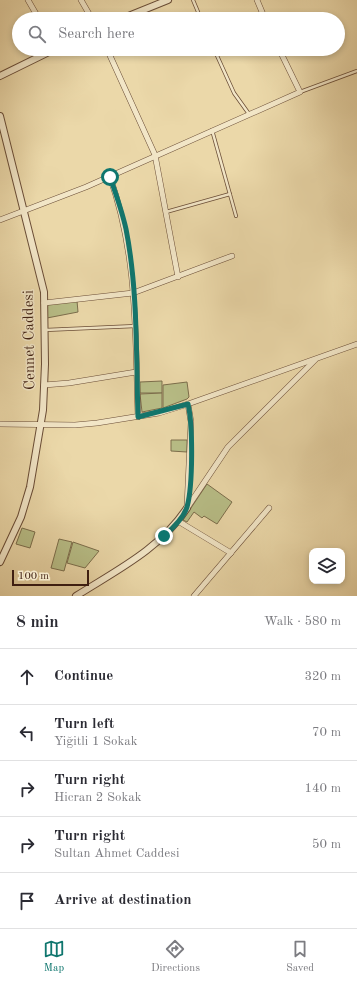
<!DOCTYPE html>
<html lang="en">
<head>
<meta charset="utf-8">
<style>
  body { margin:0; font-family:"Old Standard TT",serif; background:#f7f7f7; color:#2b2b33 }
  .controls { position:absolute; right:12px; bottom:12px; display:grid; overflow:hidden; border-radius:8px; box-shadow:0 2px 6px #0003 }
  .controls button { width:36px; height:36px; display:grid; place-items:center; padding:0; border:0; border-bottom:1px solid #e1e1e2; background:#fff; color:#2b2b33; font:20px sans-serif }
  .scale { position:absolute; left:12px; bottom:10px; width:77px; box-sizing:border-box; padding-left:4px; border:2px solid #3f1f11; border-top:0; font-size:11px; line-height:14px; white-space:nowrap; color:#3f1f11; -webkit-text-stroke:3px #f2e6c7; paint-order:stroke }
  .stop { position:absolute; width:12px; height:12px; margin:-9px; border:3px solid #0f766e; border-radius:50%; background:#fff }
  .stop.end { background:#0f766e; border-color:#fff; box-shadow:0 1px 4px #0008 }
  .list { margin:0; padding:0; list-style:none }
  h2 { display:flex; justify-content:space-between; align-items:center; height:52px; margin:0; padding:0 16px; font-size:17px }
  h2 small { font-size:13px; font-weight:400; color:#7c7c81 }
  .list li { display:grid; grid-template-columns:26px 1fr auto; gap:12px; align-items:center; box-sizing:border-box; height:56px; padding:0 16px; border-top:1px solid #e1e1e2 }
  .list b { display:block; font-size:15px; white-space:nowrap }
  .list p { margin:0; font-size:13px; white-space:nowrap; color:#7c7c81 }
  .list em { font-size:13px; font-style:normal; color:#7c7c81 }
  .icon { flex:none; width:22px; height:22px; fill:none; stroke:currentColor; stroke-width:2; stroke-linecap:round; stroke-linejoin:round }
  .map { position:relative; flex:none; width:357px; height:596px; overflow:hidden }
  .search { position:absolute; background:#fff; box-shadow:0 2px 6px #0003; left:12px; right:12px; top:12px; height:44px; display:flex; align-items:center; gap:10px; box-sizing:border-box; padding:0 14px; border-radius:22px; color:#7c7c81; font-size:15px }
  .sheet { height:332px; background:#fff }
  nav { display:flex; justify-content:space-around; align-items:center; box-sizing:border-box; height:56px; border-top:1px solid #e1e1e2; background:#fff; font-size:11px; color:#7c7c81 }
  nav a { display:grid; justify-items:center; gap:2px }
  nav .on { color:#0f766e }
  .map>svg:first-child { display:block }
  .green { fill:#b8be87; stroke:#7c6e4c }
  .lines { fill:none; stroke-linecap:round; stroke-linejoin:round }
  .service-casing { stroke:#6a4d37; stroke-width:4 }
  .minor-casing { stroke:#6a4d37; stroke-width:6 }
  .tertiary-casing { stroke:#6a4d37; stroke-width:8 }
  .service { stroke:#f2e6c7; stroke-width:2.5 }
  .minor { stroke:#f2e6c7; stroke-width:5 }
  .tertiary { stroke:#f2e6c7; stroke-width:6 }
  .route { stroke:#0f766e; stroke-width:5 }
  .labels { text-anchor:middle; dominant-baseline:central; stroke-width:3; stroke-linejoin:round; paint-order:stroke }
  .street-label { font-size:15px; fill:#3f1f11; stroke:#f2e6c7 }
</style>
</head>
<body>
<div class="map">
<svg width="357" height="596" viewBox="0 0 357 596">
  <rect width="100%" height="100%" fill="#ebd8a9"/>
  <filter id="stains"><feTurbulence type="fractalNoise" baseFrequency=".005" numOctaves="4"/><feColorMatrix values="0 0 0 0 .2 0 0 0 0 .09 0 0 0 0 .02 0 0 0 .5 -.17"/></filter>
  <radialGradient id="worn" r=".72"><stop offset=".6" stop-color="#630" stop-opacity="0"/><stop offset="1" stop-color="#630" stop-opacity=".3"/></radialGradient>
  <g class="green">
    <polygon points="77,301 78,312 47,318 47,304"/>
    <polygon points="162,381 162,393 140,393 140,382"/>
    <polygon points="187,382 189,397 187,399 163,408 163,385"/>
    <polygon points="162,393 162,408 142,412 140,394"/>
    <polygon points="171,440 187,440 187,452 171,451"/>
    <polygon points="207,484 232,502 217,524 204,516 202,518 194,512 187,522 183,520"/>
    <polygon points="22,528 35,532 30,548 16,544"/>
    <polygon points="59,539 72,542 64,571 51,568"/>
    <polygon points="73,542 99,551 85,568 67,563"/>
  </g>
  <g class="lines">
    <g class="service-casing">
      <g id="service">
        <polyline points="193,0 201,19"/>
        <polyline points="214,49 234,93 249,114"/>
        <polyline points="300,92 357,71"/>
        <polyline points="212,130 236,216"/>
        <polyline points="166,212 230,194"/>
        <polyline points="45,330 136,326"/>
      </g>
    </g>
    <g class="minor-casing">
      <g id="minor">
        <polyline points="28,0 39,19"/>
        <polyline points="81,0 92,19"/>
        <polyline points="257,0 265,19"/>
        <polyline points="107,49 155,155 178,277"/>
        <path d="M 110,177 C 138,257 135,333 138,417"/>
        <polyline points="0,220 86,187 300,92 279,49"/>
        <polyline points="44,303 133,293 232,256"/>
        <polyline points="44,385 69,383 136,372"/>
        <polyline points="0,424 75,425 97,423 159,413 188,404 357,344"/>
        <polyline points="187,507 191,422 188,404"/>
        <polyline points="187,508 228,447 315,360"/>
        <polyline points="178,521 231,553"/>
        <polyline points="194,596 269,508"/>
      </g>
    </g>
    <g class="tertiary-casing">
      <g id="tertiary">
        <polyline points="121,19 168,0"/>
        <polyline points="0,76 55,49"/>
        <polyline points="0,116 44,292 45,364 43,410 30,487 21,517 0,562"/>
        <path d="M 76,596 C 117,570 160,549 187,508"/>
      </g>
    </g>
    <use href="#service" class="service"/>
    <use href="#minor" class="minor"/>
    <use href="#tertiary" class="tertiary"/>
  </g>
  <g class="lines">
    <path class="route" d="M 110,177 C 116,194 122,211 126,229 C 138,290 136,354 138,417 L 188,404 C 193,425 193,486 187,507 C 184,517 172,529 164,536"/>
  </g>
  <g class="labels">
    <g class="street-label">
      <text transform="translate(30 340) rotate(-91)">Cennet Caddesi</text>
    </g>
  </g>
  <rect width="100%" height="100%" filter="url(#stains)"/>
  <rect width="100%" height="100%" fill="url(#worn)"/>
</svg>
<div class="controls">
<button><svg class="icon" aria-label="layers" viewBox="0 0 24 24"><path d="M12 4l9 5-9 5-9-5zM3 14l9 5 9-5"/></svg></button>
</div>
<div class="scale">100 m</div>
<div class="stop" style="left:110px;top:177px"></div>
<div class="stop end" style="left:164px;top:536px"></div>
<div class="search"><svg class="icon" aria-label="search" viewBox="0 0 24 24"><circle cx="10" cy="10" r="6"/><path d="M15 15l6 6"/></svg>Search here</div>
</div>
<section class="sheet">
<h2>8 min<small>Walk · 580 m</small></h2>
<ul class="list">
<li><svg class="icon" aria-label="ahead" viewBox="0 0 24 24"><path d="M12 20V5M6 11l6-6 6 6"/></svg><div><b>Continue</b></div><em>320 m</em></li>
<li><svg class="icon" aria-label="left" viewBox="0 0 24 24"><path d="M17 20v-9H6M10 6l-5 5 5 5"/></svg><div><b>Turn left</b><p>Yiğitli 1 Sokak</p></div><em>70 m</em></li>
<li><svg class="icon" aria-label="right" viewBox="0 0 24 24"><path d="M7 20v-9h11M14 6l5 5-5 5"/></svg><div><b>Turn right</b><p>Hicran 2 Sokak</p></div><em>140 m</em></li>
<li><svg class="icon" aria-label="right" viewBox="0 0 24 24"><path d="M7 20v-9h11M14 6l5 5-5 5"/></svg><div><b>Turn right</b><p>Sultan Ahmet Caddesi</p></div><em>50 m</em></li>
<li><svg class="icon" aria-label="arrive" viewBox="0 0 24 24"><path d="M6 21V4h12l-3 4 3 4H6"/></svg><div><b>Arrive at destination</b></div></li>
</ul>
</section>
<nav>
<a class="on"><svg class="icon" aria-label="map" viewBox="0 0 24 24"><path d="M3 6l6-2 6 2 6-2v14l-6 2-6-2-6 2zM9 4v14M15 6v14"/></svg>Map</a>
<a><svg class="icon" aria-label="directions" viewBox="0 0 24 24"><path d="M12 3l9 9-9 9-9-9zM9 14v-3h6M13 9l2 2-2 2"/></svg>Directions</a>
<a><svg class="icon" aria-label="saved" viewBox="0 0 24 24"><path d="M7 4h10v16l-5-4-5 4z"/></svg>Saved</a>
</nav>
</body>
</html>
